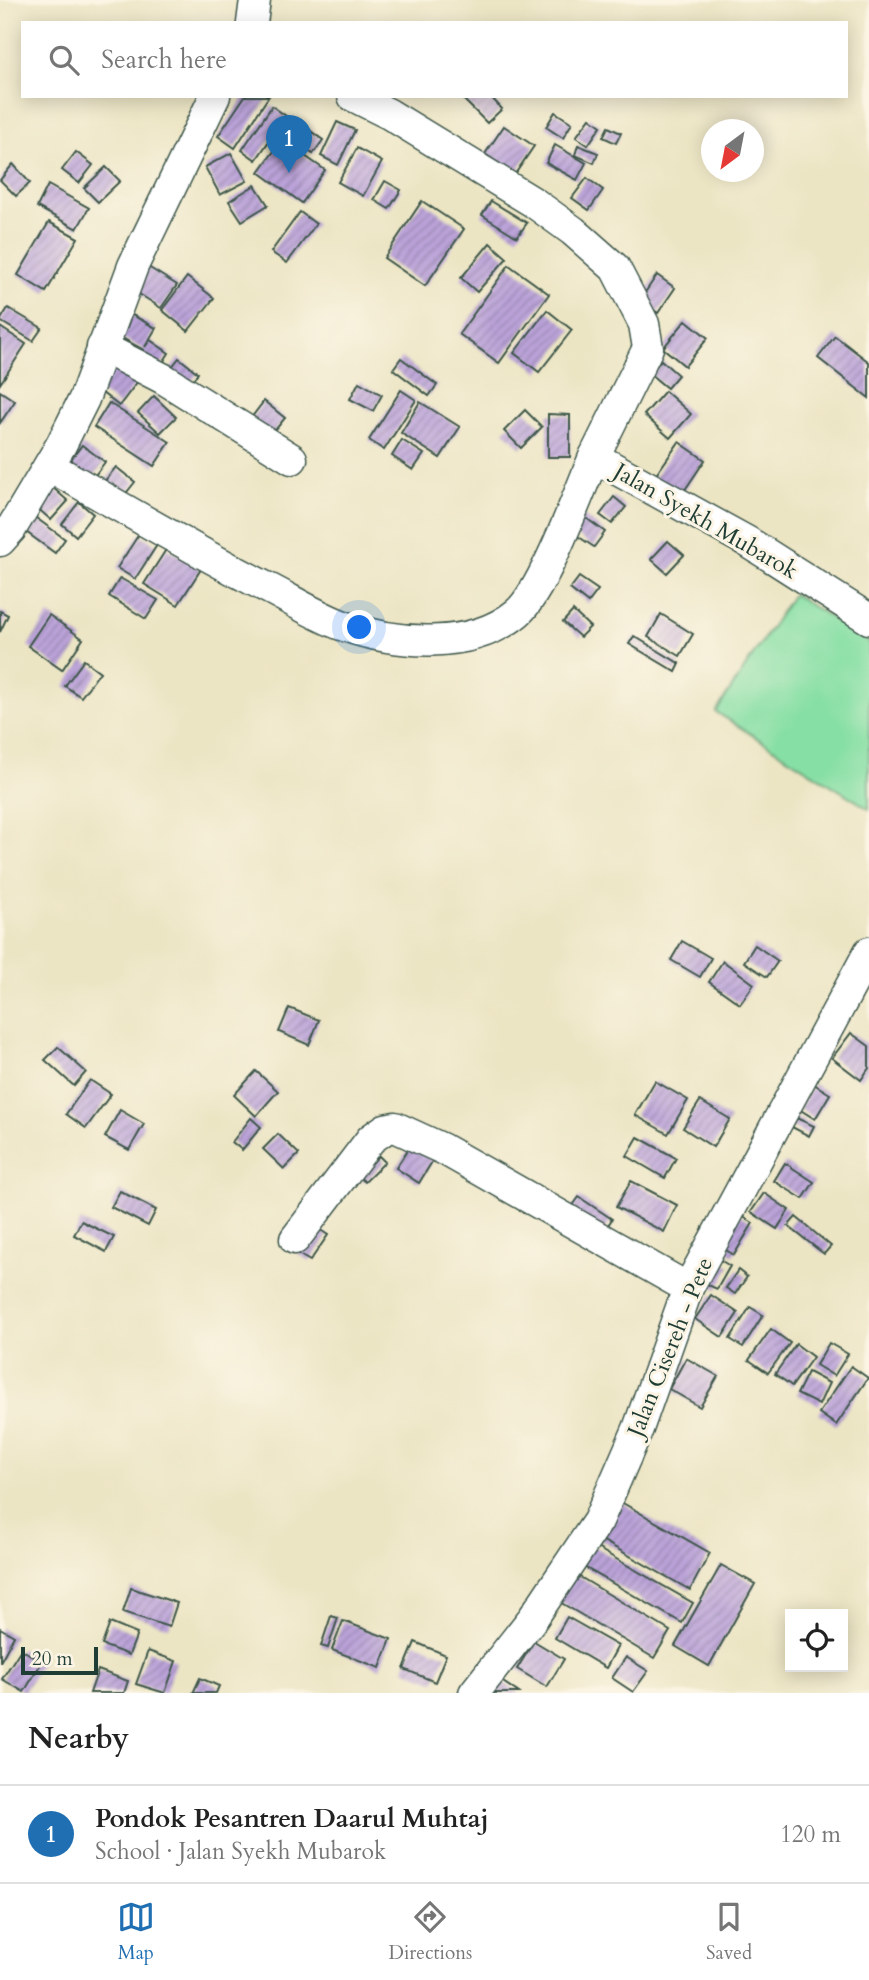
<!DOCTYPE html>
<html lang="en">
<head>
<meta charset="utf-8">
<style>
  body { margin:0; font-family:Cardo,serif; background:#f2f2f2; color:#222 }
  .controls { position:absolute; right:21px; bottom:21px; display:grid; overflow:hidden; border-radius:0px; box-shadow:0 4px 18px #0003 }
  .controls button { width:63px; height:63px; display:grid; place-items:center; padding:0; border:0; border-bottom:2px solid #e0e0e0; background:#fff; color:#222; font:35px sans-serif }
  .compass { position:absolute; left:701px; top:119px; width:63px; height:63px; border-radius:50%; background:#fff; box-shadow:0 4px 18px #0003; rotate:212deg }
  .scale { position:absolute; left:21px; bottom:18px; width:77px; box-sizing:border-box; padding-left:7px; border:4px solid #1f3d34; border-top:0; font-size:19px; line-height:24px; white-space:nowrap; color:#1f3d34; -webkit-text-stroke:5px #fcf5e5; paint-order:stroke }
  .you { position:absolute; left:360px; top:628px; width:24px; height:24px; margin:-18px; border:5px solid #fff; border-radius:50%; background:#1a73e8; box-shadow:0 0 0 10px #1a73e833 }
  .badge { display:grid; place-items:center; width:46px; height:46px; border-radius:50%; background:#1f6fb2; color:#fff; font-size:23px; font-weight:700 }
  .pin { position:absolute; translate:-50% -58px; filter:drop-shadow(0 2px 4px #0008) }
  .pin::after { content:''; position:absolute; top:37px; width:24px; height:21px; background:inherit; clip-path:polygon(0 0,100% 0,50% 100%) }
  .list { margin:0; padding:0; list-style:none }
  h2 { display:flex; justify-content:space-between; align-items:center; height:91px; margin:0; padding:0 28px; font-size:30px }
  h2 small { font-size:23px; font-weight:400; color:#767676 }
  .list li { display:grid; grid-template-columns:46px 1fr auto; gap:21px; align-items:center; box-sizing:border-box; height:98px; padding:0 28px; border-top:2px solid #e0e0e0 }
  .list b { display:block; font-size:26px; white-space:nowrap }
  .list p { margin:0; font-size:23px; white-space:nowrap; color:#767676 }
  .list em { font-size:23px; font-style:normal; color:#767676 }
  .icon { flex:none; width:38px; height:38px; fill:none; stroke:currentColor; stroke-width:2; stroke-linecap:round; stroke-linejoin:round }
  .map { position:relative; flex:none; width:869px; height:1693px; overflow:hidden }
  .search { position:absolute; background:#fff; box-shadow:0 4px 18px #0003; left:21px; right:21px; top:21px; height:77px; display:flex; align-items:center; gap:18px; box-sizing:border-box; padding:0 24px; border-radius:0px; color:#767676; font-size:26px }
  .sheet { height:189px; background:#fff }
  nav { display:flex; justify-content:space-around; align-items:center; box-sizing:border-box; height:98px; border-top:2px solid #e0e0e0; background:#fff; font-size:19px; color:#767676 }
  nav a { display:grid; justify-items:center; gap:4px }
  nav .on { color:#1f6fb2 }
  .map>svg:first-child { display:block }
  .garden { fill:#86dfa4; stroke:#528e6c; stroke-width:2 }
  .building { fill:url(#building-hatch) }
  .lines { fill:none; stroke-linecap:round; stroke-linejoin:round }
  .street-casing { stroke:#3e564a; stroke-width:33 }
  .street { stroke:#fff; stroke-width:30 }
  .labels { text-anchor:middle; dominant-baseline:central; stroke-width:6; stroke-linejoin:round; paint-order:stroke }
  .street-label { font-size:23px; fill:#1f3d34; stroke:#fcf5e5 }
</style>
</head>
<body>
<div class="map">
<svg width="869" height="1693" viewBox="0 0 869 1693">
  <defs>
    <pattern id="building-hatch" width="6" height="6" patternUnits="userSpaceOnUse" patternTransform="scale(1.75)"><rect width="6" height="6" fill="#bba3d9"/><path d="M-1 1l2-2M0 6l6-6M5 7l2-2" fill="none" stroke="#9786b1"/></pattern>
  </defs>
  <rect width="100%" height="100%" fill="#fcf5e5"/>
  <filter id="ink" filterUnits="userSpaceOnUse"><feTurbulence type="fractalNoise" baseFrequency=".0143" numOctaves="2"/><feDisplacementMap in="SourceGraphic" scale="14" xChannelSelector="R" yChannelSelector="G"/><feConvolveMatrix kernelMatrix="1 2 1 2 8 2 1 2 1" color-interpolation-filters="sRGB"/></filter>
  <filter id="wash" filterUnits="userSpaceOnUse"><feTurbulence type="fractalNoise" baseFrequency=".00686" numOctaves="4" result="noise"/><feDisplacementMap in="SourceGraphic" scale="28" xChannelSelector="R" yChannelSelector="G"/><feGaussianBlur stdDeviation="1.57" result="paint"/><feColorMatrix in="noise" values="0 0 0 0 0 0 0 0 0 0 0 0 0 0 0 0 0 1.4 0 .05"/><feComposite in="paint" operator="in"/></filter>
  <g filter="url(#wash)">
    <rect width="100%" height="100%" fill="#ece5c4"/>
    <polygon class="garden" points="793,594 869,642 869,809 716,712"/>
    <g id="blocks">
      <g class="building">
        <polygon points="245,96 269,96 235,148 218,136"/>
        <polygon points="460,96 490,96 502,109 487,123"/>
        <polygon points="272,106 286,116 256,160 242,150"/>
        <polygon points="555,112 572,123 563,138 546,127"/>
        <polygon points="590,118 601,126 588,145 576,137"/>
        <polygon points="297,121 323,140 313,154 287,135"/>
        <polygon points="337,122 355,130 338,165 321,156"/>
        <polygon points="504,126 534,146 515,174 485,154"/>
        <polygon points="608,127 621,133 616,143 603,137"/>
        <polygon points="282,140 325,170 302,203 259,172"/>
        <polygon points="555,145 586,163 577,180 546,163"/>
        <polygon points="578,145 598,153 594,163 575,155"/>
        <polygon points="357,148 382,162 363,196 338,182"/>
        <polygon points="76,152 93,165 79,183 62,170"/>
        <polygon points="231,153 247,181 220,195 205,167"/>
        <polygon points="13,164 30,183 16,196 0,180"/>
        <polygon points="106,167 120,181 98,202 84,188"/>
        <polygon points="587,178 603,190 589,210 572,198"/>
        <polygon points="385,181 401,190 389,209 374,200"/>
        <polygon points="48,185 89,208 77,229 37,207"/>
        <polygon points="255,185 268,205 242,221 229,201"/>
        <polygon points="422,201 464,229 425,286 384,258"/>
        <polygon points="491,201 527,223 517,237 482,215"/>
        <polygon points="300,212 316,224 287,263 271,252"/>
        <polygon points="49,222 78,238 46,292 18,275"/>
        <polygon points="490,243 507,258 477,292 461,278"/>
        <polygon points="145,265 177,285 161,308 130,288"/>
        <polygon points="509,265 549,294 499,363 459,334"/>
        <polygon points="657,275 675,288 658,313 640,300"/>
        <polygon points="187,277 214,298 188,331 162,310"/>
        <polygon points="8,308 42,328 33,341 0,321"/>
        <polygon points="123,310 156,328 145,347 150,340 169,353 160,367 141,354 144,350 111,332"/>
        <polygon points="547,310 572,330 539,372 514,353"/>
        <polygon points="686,320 708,338 685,366 663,348"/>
        <polygon points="0,327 26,344 0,384"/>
        <polygon points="835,336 869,362 869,398 818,358"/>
        <polygon points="179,358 198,373 187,387 167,373"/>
        <polygon points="401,358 437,385 429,396 393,369"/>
        <polygon points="111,360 138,381 119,406 92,385"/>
        <polygon points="661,360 678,375 667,388 650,374"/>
        <polygon points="359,382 382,395 373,411 350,399"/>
        <polygon points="401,390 416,400 384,450 369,440"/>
        <polygon points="0,391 15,401 0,423"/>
        <polygon points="665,391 691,414 670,438 644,415"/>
        <polygon points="154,396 176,417 160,433 138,413"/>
        <polygon points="264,401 285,418 272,434 251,418"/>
        <polygon points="420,402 460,427 440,458 401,433"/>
        <polygon points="109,403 170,442 154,466 94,427"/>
        <polygon points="525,410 542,427 521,448 504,431"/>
        <polygon points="548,414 570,415 570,457 548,457"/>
        <polygon points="402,440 424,454 413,470 392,456"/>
        <polygon points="679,442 705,460 678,500 651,482"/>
        <polygon points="82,445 105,462 89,483 66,466"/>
        <polygon points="116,467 135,482 119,502 100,487"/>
        <polygon points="51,486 68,501 51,520 34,505"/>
        <polygon points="614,497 626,507 612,524 600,515"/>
        <polygon points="79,502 93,514 76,536 62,524"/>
        <polygon points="32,515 65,539 55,553 22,529"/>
        <polygon points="582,515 605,532 594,547 570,531"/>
        <polygon points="139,534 157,545 135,579 117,568"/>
        <polygon points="668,541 684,555 667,573 651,559"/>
        <polygon points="167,548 201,569 178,605 144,584"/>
        <polygon points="579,577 598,590 588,603 570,589"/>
        <polygon points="120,578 158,600 146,619 109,596"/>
        <polygon points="0,611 8,615 0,632"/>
        <polygon points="573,611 590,627 580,637 563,622"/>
        <polygon points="661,614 693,634 680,656 648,637"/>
        <polygon points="49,615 83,639 62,670 28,646"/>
        <polygon points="634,636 680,664 676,672 629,644"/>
        <polygon points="84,660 100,672 81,697 65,686"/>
        <polygon points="682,941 711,958 700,977 671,960"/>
        <polygon points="755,945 778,961 767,977 744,962"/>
        <polygon points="723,961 754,984 740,1004 709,982"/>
        <polygon points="289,1008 319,1020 309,1045 279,1032"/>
        <polygon points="851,1033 869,1046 869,1068 861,1080 832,1058"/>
        <polygon points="58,1047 86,1072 74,1086 45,1060"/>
        <polygon points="256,1071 278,1091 256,1116 234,1095"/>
        <polygon points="90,1080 111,1094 86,1128 66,1114"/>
        <polygon points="655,1081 688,1100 668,1134 635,1115"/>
        <polygon points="814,1084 830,1094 815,1119 799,1109"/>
        <polygon points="700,1101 730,1119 713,1147 683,1128"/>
        <polygon points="120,1110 144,1124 129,1150 105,1137"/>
        <polygon points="794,1117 814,1126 809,1136 790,1126"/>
        <polygon points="251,1118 261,1127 242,1150 232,1142"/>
        <polygon points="278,1134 299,1154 284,1169 263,1149"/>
        <polygon points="638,1137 676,1158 665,1178 627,1156"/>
        <polygon points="410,1146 433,1160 419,1183 396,1168"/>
        <polygon points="379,1156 385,1162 365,1182 358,1176"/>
        <polygon points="785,1163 814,1182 803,1199 774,1181"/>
        <polygon points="631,1181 677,1205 664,1232 616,1207"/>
        <polygon points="120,1191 156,1210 148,1226 111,1207"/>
        <polygon points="764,1193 789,1210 777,1229 751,1212"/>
        <polygon points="579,1197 612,1219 601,1236 567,1214"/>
        <polygon points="740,1215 753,1223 734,1255 721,1247"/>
        <polygon points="796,1217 831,1246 824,1254 788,1226"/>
        <polygon points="81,1221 114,1237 106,1252 74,1235"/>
        <polygon points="316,1227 328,1235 310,1261 298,1254"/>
        <polygon points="720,1260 730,1266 717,1289 706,1284"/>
        <polygon points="738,1270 747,1277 735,1294 726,1288"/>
        <polygon points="711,1295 738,1313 722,1337 695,1319"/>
        <polygon points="750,1307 763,1315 743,1347 730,1339"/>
        <polygon points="771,1329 790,1343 768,1373 749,1360"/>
        <polygon points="829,1343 848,1354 834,1376 816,1365"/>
        <polygon points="796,1344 813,1357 792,1386 775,1374"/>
        <polygon points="686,1358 718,1376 700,1407 669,1389"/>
        <polygon points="851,1366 868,1378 836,1425 819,1413"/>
        <polygon points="808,1372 829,1383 819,1405 797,1394"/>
        <polygon points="621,1502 710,1553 690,1590 600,1539"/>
        <polygon points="590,1544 693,1603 682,1623 579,1564"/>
        <polygon points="721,1565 755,1584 709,1666 675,1646"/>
        <polygon points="575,1574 670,1631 654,1658 558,1601"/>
        <polygon points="131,1588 177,1603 169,1627 123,1612"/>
        <polygon points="331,1616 338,1618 328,1648 321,1646"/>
        <polygon points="567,1617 618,1646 606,1668 555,1638"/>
        <polygon points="343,1621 391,1639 380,1668 332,1650"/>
        <polygon points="110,1623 137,1634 129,1655 102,1645"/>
        <polygon points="0,1628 14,1636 0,1662"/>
        <polygon points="534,1641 564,1659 547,1687 517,1669"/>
        <polygon points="415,1642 446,1655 435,1682 404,1669"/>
        <polygon points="21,1649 42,1662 24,1692 2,1679"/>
        <polygon points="148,1651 176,1661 165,1693 136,1684"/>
        <polygon points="626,1657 648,1671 633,1692 612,1678"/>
        <polygon points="98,1670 128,1681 124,1693 90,1693"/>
        <polygon points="200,1678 219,1686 216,1693 193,1693"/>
        <polygon points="497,1678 519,1693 495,1693 489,1689"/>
      </g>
    </g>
  </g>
  <g filter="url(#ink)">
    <use href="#blocks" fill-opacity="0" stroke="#3e564a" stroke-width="2"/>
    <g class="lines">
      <g class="street-casing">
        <g id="street">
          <polyline points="252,23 255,0"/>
          <polyline points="353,96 389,114 533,202 573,231 615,268 644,324 648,348 594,457 748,542 869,619"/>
          <polyline points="102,347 164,379 292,459"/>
          <path d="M 49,466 C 123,508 196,552 272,590 C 295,602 319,617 344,626 C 396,644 471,651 517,613 C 543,592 579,492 594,457"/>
          <polyline points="0,541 11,529 61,445 84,399 133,266 215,96"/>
          <polyline points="295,1239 371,1139 385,1129 395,1127 443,1149 688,1288"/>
          <polyline points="474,1693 533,1618 598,1521 638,1429 688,1288 869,952"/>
        </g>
      </g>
      <use href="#street" class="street"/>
    </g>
  </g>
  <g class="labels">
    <g class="street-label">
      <text transform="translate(706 521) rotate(30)">Jalan Syekh Mubarok</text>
      <text transform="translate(670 1347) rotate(-68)">Jalan Cisereh - Pete</text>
    </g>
  </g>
</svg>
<div class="controls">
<button><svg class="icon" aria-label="locate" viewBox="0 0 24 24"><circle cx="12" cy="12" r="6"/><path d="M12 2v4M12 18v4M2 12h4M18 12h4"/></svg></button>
</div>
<svg class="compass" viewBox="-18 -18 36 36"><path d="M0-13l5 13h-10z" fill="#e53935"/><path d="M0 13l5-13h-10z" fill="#767676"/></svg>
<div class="scale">20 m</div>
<div class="you"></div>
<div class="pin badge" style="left:289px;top:173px">1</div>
<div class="search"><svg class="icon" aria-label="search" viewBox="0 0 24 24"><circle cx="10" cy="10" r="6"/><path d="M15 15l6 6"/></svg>Search here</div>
</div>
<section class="sheet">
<h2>Nearby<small></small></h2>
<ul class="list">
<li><span class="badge">1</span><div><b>Pondok Pesantren Daarul Muhtaj</b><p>School · Jalan Syekh Mubarok</p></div><em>120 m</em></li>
</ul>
</section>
<nav>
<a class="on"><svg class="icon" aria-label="map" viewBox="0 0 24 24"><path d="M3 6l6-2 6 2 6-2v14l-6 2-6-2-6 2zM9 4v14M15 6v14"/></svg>Map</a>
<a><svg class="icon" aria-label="directions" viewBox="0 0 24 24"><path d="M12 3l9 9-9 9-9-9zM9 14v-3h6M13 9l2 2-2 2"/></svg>Directions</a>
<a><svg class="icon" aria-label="saved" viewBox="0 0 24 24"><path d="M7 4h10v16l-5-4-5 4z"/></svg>Saved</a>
</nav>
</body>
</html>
